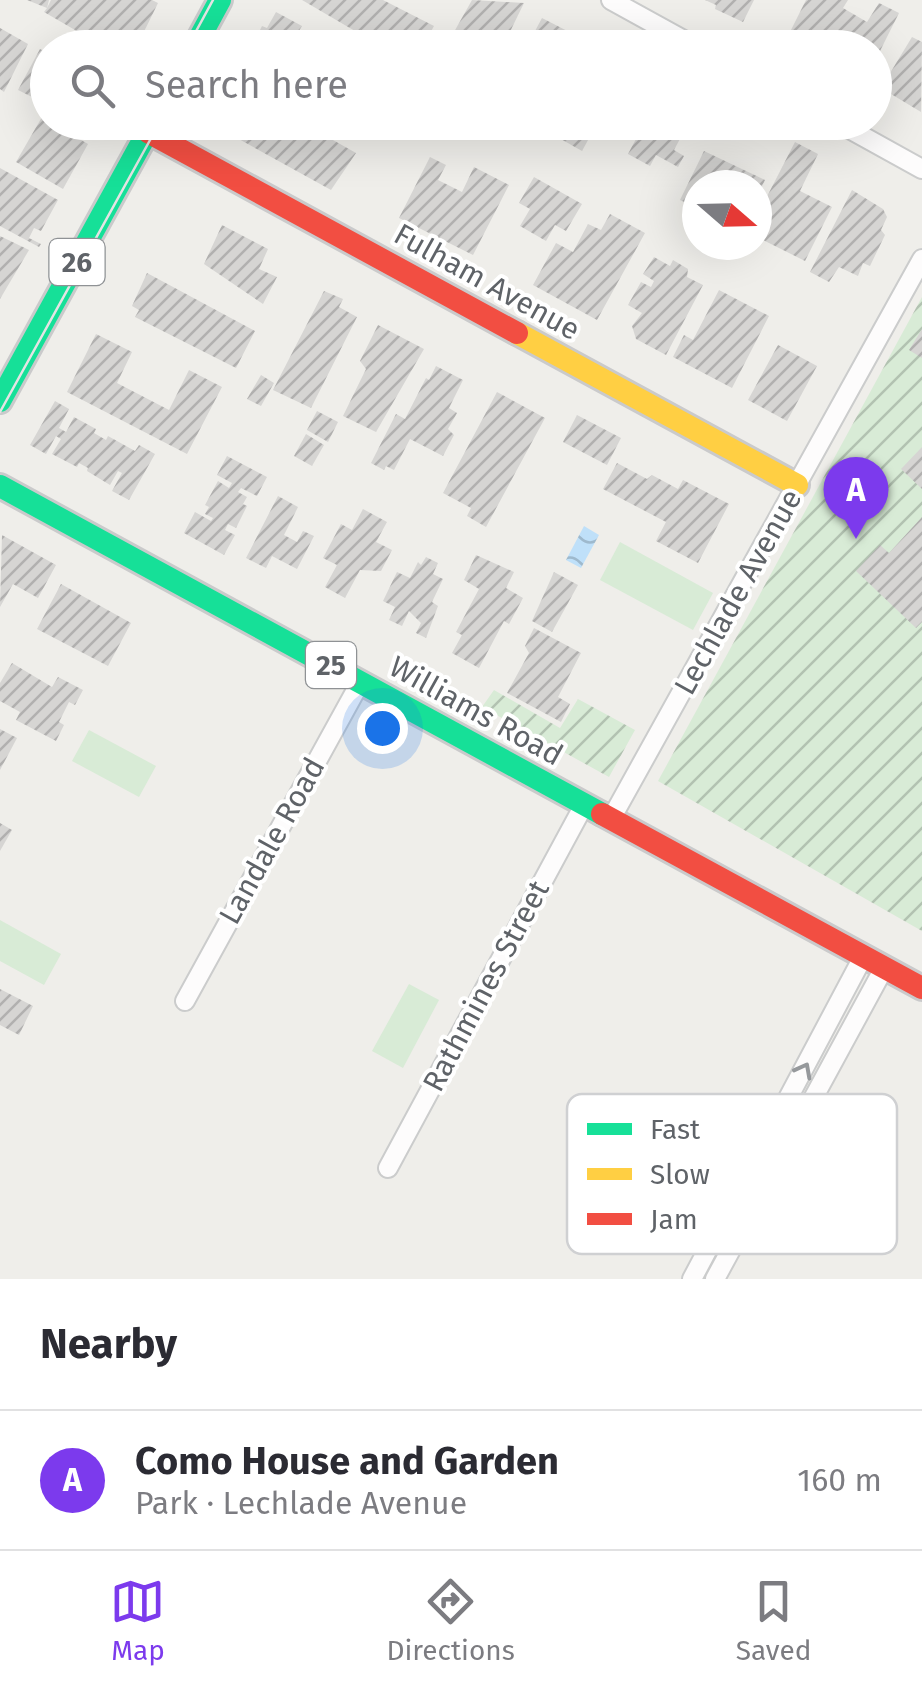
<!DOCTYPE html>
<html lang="en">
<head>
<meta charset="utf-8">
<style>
  body { margin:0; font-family:"Fira Sans",sans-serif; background:#f2f2f3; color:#2b2b33 }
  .compass { position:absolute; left:682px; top:170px; width:90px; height:90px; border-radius:50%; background:#fff; box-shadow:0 10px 40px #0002; rotate:110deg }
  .you { position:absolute; left:382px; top:728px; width:35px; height:35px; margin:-25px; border:8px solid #fff; border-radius:50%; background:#1a73e8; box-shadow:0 0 0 15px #1a73e833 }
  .badge { display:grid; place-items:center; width:65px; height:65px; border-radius:50%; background:#7c3aed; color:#fff; font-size:32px; font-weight:700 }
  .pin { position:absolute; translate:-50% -82px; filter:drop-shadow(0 2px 5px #0008) }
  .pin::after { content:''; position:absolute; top:52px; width:35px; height:30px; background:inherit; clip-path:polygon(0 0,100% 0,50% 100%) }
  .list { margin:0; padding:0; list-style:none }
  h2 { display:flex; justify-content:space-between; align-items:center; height:130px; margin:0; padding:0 40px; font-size:42px }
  h2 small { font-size:32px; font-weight:400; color:#7c7c81 }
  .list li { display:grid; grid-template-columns:65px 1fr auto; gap:30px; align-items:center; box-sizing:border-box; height:140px; padding:0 40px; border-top:2px solid #e1e1e2 }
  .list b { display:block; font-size:38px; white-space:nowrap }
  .list p { margin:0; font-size:32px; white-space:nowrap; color:#7c7c81 }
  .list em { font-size:32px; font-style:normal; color:#7c7c81 }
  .icon { flex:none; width:55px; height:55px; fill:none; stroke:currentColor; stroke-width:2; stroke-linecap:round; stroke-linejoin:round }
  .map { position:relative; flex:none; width:922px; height:1279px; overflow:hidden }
  .search { position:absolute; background:#fff; box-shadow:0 10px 40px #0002; left:30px; right:30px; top:30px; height:110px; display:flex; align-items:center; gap:25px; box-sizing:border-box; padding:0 35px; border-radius:55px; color:#7c7c81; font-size:38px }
  .sheet { height:270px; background:#fff }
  nav { display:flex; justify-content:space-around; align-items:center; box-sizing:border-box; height:140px; border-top:2px solid #e1e1e2; background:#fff; font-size:28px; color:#7c7c81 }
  nav a { display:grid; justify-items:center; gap:5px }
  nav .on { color:#7c3aed }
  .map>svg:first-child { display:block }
  .garden { fill:url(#garden-furrows) }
  .pitch { fill:#d8ebd6 }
  .water { fill:url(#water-waves) }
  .building { fill:url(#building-hatch) }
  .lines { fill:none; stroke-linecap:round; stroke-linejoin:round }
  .street-casing { stroke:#cbcccc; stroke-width:22 }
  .fast-casing { stroke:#cacacb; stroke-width:28 }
  .slow-casing { stroke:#cacacb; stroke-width:28 }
  .jam-casing { stroke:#cacacb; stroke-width:28 }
  .street { stroke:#fdfcfc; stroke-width:18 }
  .fast { stroke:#16e098; stroke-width:22 }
  .slow { stroke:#ffcf43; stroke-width:22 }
  .jam { stroke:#f24e42; stroke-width:22 }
  .tram { stroke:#e4e4e4; stroke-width:2.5 }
  .oneway { stroke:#96999c }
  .labels { text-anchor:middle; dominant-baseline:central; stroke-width:8; stroke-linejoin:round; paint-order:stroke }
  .shield { fill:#fff; stroke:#8f9295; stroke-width:2.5 }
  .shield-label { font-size:28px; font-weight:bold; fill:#5f6368 }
  .street-label { font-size:30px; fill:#5f6368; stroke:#fff }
  .key { fill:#fff; stroke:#cfd0d2; stroke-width:2.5 }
  .key-label { font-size:28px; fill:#5f6368 }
</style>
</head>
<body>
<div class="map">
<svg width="922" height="1279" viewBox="0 0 922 1279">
  <defs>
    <pattern id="garden-furrows" width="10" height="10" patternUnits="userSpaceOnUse" patternTransform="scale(2.5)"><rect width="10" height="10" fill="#d8ebd6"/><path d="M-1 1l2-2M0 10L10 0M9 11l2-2" fill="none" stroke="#b2c2b1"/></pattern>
    <pattern id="water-waves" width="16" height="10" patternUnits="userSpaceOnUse" patternTransform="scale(2.5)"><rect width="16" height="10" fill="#bfe0f9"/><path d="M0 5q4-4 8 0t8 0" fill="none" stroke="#9eb9cd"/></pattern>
    <pattern id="building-hatch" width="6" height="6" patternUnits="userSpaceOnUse" patternTransform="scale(2.5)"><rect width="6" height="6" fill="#d6d5d3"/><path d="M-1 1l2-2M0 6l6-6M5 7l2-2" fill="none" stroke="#b1b0af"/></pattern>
  </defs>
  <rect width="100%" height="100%" fill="#efeeea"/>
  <g class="garden">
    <polygon points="922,297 922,931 658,781"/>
    <polygon points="494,690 560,728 578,699 635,730 609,777 482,707"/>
  </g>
  <g class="pitch">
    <polygon points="620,542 713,593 693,630 600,580"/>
    <polygon points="89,730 156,766 139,797 72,761"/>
    <polygon points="0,920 61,954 44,985 0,961"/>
    <polygon points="409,984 439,1000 403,1068 372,1051"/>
  </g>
  <polygon class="water" points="584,526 599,535 581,568 566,560"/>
  <g class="building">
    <polygon points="27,0 49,0 47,8 51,0 152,0 158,3 136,48 106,48 44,12 47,8"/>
    <polygon points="302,0 383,0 434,26 422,48 384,48"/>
    <polygon points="472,0 524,3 502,48 445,48"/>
    <polygon points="705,0 754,0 743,22 715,9 716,5"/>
    <polygon points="806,0 848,0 843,8 867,22 879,3 899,13 874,63 874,48 814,48 789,34"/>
    <polygon points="276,12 302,26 288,48 251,48 262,26 267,28"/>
    <polygon points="542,18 581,38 584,33 594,37 589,48 516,48 519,42 527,46"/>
    <polygon points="0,28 28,44 4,92 0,89"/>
    <polygon points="303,34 327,48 296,48"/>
    <polygon points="912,37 922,42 921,112 881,88"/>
    <polygon points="40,49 48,53 48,105 18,90"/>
    <polygon points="42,117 88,144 63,189 16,162"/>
    <polygon points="208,122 301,122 356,153 331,190"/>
    <polygon points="568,122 598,122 582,151 559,138"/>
    <polygon points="645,122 689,122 674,150 684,156 678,167 656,155 650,166 628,154"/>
    <polygon points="795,142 818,154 800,191 832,207 805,261 757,237 757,216"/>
    <polygon points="704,151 765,180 757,196 757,185 697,185 697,208 680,200"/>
    <polygon points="430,157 446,165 438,180 462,192 474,167 509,185 473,255 399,218"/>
    <polygon points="0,168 58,200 41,231 34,228 29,238 41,244 39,247 0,226"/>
    <polygon points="534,177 582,204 566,231 555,225 546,241 520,226 530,209 519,203"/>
    <polygon points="852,190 883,209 887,217 881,230 885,235 870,266 863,263 858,276 839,267 829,282 810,272"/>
    <polygon points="610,214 645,233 597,320 533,285 556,243 573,252 588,224 601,230"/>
    <polygon points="222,225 268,249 259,269 277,277 263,304 204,264"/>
    <polygon points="0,236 29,250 0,299"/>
    <polygon points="654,257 670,266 673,260 688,269 687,277 703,285 666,355 636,339 632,326 642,313 628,305 641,282 651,287 654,281 643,274"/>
    <polygon points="147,273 255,331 236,368 135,317 139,310 132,306"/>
    <polygon points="719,290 769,316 732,388 673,357 684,335 693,340"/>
    <polygon points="324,291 343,299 339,307 357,317 311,408 273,390"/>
    <polygon points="378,325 424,349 376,432 343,416 366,369 360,361"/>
    <polygon points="922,329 922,358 909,350"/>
    <polygon points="96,334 132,352 117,383 169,410 189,370 222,387 187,454 67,392"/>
    <polygon points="778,345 817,366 787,421 748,400"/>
    <polygon points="436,366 463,380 449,408 457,413 448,429 454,435 443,456 410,439 394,470 386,466 384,470 371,463 396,414 405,419 426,378 429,380"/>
    <polygon points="261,375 274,383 261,406 247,399"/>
    <polygon points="497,392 545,418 486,527 467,516 471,508 443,493"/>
    <polygon points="55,401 69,409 59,428 66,432 74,417 96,429 94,433 106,440 108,436 135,451 139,445 155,454 129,500 112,491 122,473 118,471 110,485 87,471 88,468 79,463 77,467 52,454 61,439 56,436 46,454 30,445"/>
    <polygon points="317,411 338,422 328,442 307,430"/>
    <polygon points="577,415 621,438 607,465 563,442"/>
    <polygon points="306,434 324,445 312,466 294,456"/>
    <polygon points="922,447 922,489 901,469"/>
    <polygon points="227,456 267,477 257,496 241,488 238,492 247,497 243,504 247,506 236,528 228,524 225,530 235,535 224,555 184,533 195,512 211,521 213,518 205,514 209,507 205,505 218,481 229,488 232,483 217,475"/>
    <polygon points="617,463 647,479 652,475 678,489 683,480 729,504 698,563 656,541 666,522 603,489"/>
    <polygon points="278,496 298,507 284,535 297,542 303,531 314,536 297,569 272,556 266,568 246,558"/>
    <polygon points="363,509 387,522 376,542 392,550 381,571 360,570 345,598 325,587 337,565 323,558 341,524 352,530"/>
    <polygon points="922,517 922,622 916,628 856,571 880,545 889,553"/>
    <polygon points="2,535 56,565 38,598 13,584 0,607"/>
    <polygon points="476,555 514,572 506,588 523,598 509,624 504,621 479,668 452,653 462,635 456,632 479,589 464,580"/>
    <polygon points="426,557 438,563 433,574 443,579 432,602 438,606 426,638 416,633 421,623 409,611 402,626 389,620 395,607 383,601 397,572 410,578 418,562 421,565"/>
    <polygon points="554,572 578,585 552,632 532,621"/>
    <polygon points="61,584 131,623 108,666 37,629"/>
    <polygon points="534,628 581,653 558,697 570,704 561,722 507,693 529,653 525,646"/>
    <polygon points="12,663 52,687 58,677 83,690 75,705 69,702 59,722 64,725 56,741 16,720 20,712 0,701 0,683"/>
    <polygon points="0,729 17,738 0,770"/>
    <polygon points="0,823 12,830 0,851"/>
    <polygon points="0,989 33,1006 19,1035 0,1025"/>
  </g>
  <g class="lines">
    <g class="street-casing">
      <g id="street">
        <polyline points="611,0 698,48"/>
        <polyline points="837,122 922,169"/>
        <polyline points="611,819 922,259"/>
        <polyline points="185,1001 361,681"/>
        <polyline points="388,1168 584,805"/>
        <polyline points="692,1279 863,957"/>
        <polyline points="715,1279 884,968"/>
      </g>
    </g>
    <g class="fast-casing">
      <g id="fast">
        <polyline points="194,48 220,0"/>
        <polyline points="0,401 153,122"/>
        <polyline points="0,486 602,814"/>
      </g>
    </g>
    <g class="slow-casing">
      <polyline id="slow" points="517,333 797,485"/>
    </g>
    <g class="jam-casing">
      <g id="jam">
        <polyline points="148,132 517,333"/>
        <polyline points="602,814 922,988"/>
      </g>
    </g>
    <use href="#street" class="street"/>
    <use href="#fast" class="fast"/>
    <use href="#slow" class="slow"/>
    <use href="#jam" class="jam"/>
    <g class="tram">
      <polyline points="187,48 213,0"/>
      <polyline points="0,412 160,122"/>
    </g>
  </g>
  <defs><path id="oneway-chevron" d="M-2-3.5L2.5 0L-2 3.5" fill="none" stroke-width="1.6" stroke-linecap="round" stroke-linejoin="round" transform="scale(2.5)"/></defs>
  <use class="oneway" href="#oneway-chevron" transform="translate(804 1070) rotate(-62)"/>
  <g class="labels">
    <g class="shield">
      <rect x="49.5" y="239" width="55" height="46" rx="8"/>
      <rect x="306" y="642" width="50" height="46" rx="8"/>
    </g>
    <g class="shield-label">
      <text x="77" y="262">26</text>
      <text x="331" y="665">25</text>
    </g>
    <g class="street-label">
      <text transform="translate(487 282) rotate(29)">Fulham Avenue</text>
      <text transform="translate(738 592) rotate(-61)">Lechlade Avenue</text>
      <text transform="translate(476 711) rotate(29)">Williams Road</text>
      <text transform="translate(272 841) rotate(-61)">Landale Road</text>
      <text transform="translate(486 986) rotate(-62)">Rathmines Street</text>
    </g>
  </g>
  <rect x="567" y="1094" width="330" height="160" rx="15" class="key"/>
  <rect x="587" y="1123" width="45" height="12" fill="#16e098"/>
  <rect x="587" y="1168" width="45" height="12" fill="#ffcf43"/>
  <rect x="587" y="1213" width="45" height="12" fill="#f24e42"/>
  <g class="key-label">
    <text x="650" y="1139">Fast</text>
    <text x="650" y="1184">Slow</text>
    <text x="650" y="1229">Jam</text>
  </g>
</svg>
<svg class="compass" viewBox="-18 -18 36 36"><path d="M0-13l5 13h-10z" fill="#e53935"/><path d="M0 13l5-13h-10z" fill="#7c7c81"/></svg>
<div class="you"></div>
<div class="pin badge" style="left:856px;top:539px">A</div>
<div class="search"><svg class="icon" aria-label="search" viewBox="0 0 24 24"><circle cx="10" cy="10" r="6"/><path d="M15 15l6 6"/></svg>Search here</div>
</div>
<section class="sheet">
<h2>Nearby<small></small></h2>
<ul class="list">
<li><span class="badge">A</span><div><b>Como House and Garden</b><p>Park · Lechlade Avenue</p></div><em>160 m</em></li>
</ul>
</section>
<nav>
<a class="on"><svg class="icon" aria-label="map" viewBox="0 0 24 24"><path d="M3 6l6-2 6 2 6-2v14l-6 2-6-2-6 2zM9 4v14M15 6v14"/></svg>Map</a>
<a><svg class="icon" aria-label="directions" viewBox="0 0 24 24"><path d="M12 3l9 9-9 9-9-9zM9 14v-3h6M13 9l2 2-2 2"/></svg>Directions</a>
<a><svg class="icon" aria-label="saved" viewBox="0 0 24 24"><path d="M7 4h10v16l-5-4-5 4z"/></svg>Saved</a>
</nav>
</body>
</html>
